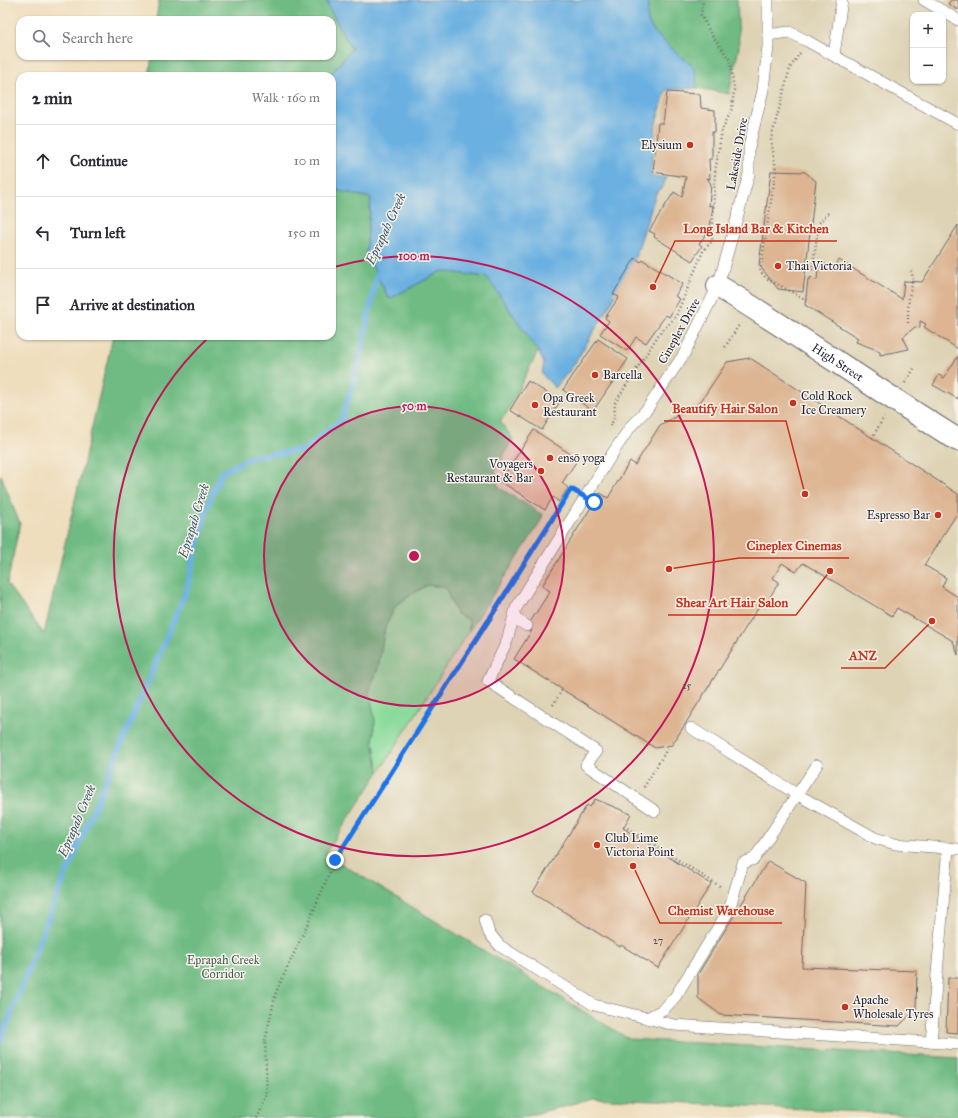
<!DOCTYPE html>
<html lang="en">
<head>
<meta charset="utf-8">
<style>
  body { margin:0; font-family:"IM FELL Great Primer",serif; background:#f7f7f7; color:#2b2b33 }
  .controls { position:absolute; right:12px; top:12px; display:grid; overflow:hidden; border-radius:8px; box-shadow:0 1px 3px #0004 }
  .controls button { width:36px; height:36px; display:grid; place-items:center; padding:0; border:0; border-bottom:1px solid #e1e1e2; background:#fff; color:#2b2b33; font:20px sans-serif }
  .stop { position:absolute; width:12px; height:12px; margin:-9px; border:3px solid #1a73e8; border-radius:50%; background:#fff }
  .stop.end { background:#1a73e8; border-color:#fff; box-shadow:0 1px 4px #0008 }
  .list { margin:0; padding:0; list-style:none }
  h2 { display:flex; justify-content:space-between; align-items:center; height:52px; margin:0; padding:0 16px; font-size:17px }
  h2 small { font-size:13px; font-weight:400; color:#7c7c81 }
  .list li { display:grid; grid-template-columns:26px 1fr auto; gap:12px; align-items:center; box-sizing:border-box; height:72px; padding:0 16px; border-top:1px solid #e1e1e2 }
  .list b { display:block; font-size:15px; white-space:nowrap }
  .list em { font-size:13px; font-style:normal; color:#7c7c81 }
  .icon { flex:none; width:22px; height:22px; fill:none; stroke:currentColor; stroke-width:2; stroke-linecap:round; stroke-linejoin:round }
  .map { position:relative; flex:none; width:958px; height:1118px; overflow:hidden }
  .search { position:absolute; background:#fff; box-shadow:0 1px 3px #0004; left:16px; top:16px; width:320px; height:44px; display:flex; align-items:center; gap:10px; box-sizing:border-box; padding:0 14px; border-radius:12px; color:#7c7c81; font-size:15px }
  .panel { position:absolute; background:#fff; box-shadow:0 1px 3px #0004; left:16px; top:72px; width:320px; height:268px; border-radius:12px }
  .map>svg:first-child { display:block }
  .built { fill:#ded3b5; fill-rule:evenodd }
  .green { fill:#8adb9b; stroke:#567e6b }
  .forest { fill:#6fbb83; stroke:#486e5f }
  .water { fill:#6bb0e1; stroke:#46698e }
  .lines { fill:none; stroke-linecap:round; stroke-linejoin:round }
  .stream { stroke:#6bb0e1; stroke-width:6 }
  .building { fill:#ddb593 }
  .service-casing { stroke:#6a6468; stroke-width:12 }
  .minor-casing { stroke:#6a6468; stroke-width:24 }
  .path { stroke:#6a6468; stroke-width:2.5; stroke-dasharray:1 3; stroke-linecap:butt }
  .service { stroke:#fff; stroke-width:11 }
  .minor { stroke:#fff; stroke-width:22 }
  .route { stroke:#1a73e8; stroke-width:5 }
  .ring { fill:none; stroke:#c2185b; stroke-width:2 }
  .poi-dot { fill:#c8321e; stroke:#f7f3e8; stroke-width:1.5 }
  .labels { text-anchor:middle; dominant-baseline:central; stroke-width:3; stroke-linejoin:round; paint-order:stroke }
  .number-label { font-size:10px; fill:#514751 }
  .poi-label { font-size:12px; fill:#22223b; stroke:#f7f3e8; text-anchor:start }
  .street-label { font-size:12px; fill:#22223b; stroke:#f7f3e8 }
  .park-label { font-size:12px; fill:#415a58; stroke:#f7f3e8 }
  .water-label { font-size:13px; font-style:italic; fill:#3c5475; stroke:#f7f3e8 }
  .centre { fill:#c2185b; stroke:#f7f3e8; stroke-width:2 }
  .ring-label { font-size:12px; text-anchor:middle; font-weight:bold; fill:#c2185b; stroke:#f7f3e8; stroke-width:3; stroke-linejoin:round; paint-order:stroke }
  .leader { fill:none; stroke:#c8321e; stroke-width:1.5 }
  .callout-dot { fill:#c8321e; stroke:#f7f3e8; stroke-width:1.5 }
  .callout-label { font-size:13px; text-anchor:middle; font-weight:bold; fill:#c8321e; stroke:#f7f3e8; stroke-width:3; stroke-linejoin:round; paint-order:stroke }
</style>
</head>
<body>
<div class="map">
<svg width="958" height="1118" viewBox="0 0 958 1118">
  <rect width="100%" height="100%" fill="#f7f3e8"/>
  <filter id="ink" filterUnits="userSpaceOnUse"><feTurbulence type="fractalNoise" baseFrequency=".025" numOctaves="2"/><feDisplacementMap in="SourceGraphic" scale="8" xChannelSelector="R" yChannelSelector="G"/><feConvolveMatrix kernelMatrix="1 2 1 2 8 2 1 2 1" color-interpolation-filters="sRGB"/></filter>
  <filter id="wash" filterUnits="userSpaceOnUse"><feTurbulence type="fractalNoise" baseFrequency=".012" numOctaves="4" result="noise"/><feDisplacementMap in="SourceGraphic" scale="16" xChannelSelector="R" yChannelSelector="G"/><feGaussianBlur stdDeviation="0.9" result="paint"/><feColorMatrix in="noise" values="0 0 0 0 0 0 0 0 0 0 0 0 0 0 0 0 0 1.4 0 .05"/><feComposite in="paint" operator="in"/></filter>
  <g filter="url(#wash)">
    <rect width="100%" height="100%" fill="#efdebd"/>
    <path class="built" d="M 737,0 L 958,0 L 958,1058 L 629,1039 L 325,854 L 488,434 L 505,414 L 538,351 L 650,176 L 656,123 L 666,90 L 729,94 L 739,47 ZM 913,15 L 943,15 L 943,81 L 913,81 Z"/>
    <polygon class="green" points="427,585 445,587 456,613 469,620 469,631 379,772 373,741 375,720 369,691 378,668 385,627 396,605"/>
    <g class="forest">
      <polygon points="159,0 328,0 328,6 352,49 329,76 149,76 152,56 332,56 332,20 156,20"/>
      <path d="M 650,0 L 737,0 L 739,47 L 729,94 L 697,88 L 695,68 C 685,59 651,33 648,21 C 646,14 648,7 650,0 Z"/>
      <polygon points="332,189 371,198 366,253 389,299 442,271 487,277 538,351 506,414 500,421 513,439 495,471 498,487 543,515 538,526 469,631 469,620 456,613 445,587 427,585 396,605 385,627 378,668 369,691 375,720 373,741 379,772 325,854 629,1039 958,1058 958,1117 593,1098 520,1118 0,1118 0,476 1,475 20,524 7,584 44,634 113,336 332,336"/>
    </g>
    <path class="water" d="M 328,0 L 650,0 C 648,7 646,14 648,22 C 651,33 685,59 695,68 L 697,88 L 666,90 L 656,123 L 650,176 L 666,178 L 663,187 L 656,193 L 635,258 L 613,300 L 573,366 L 555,388 L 542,374 L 544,363 L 538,351 L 487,277 L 442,271 L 389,299 L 366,253 L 371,198 L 332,189 L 332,76 L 329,76 L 352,49 L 328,6 Z"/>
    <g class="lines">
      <polyline class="stream" points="0,1042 56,898 185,594 208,505 221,473 251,457 304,450 342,419 358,366 377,275 380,267"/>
    </g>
    <g id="blocks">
      <g class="building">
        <polygon points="951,0 958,0 958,10 948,4"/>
        <polygon points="667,92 700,94 701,108 715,110 715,132 712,132 712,159 709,159 710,179 707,178 711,184 709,206 713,205 710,228 699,244 702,246 692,261 654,237 655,234 649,231 674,192 682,197 686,177 653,172 658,123 663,123"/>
        <polygon points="771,171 805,172 816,181 803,292 778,289 759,265"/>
        <polygon points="958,225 958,349 924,327 926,324 920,321 920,328 915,327 903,337 909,349 880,355 880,351 856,342 858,338 805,305 808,279 817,280 818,268 822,262 833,269 839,260 902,299 904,281 922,282"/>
        <polygon points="635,258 641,262 643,260 683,284 675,296 680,299 669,317 666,315 646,343 636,337 627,351 600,334 609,321 605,318 619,297 613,294"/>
        <polygon points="598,339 628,359 593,411 563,390"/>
        <polygon points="958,356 958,399 933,385 939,375 944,378"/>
        <polygon points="750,358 958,494 958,512 924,565 946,578 942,587 958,597 958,655 953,641 897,608 892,616 803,563 796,572 782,563 773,578 779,582 767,602 763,600 672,745 655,748 514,659 532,630 527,627 550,591 542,586 600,493 608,498 630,461 635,465 660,425 699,404 727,362"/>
        <polygon points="528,381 560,401 542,430 510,410"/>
        <polygon points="534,430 578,459 562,483 568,488 559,502 553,497 545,510 500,481"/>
        <polygon points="595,799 631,814 623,828 711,884 658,968 621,945 620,947 533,892 587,805 590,807"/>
        <polygon points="768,861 806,883 802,967 917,971 916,1009 899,1026 721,1015 698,998 698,974"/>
        <polygon points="948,978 958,978 958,1033 946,1032"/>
      </g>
    </g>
  </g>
  <g filter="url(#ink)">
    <use href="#blocks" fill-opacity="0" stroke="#6a6468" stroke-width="1"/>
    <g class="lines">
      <g class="service-casing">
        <g id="service">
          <polyline points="924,0 958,20"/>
          <polyline points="768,35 789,32 807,41 958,124"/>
          <polyline points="834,55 842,0"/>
          <polyline points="514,618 527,626"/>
          <polyline points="691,728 798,795 875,838 895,844 958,849"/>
          <polyline points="655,811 586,765 596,751 488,681 507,641 516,608 614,451 631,426 647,409 684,354 718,286 728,251 749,174 749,147 763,90 768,47 768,0"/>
          <polyline points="485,920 489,933 500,946 594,1005 647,1018 664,1009 675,997 729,910 743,863 754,859 817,765"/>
          <polyline points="647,1018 674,1025 958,1044"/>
          <polyline points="931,1042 948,848"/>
        </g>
      </g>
      <g class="minor-casing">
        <g id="minor">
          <path id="s1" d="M 718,286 C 799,335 877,390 958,440"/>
        </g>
      </g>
      <g class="path">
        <polyline points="800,53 790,68 771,139 776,170 760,271 766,278 808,301"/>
        <polyline points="811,278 819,223 830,211"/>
        <path d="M 908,323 C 908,315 908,307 909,300 C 909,290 916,281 911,271"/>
        <polyline points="725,347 739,325"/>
        <polyline points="905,383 915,367"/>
        <polyline points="610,426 614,419 615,403 659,334 676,316 703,251 712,241 715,172 722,130 732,109 734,89 730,60 711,34 701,15 703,0"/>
        <polyline points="872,438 884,417"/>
        <polyline points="553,705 562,690"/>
        <polyline points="644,787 669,746"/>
        <polyline points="624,826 721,887"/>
        <polyline points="256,1118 267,1095 265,1041 276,992 309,921 335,860 500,604"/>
      </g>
      <use href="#service" class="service"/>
      <use href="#minor" class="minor"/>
    </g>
  </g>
  <g class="lines" filter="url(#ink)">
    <polyline class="route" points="335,860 490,618 571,489 594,502"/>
  </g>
  <circle cx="414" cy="556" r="150" fill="#c2185b" fill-opacity=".12"/>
  <g class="ring">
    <circle cx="414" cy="556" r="150"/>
    <path d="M334 267A300 300 0 1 1 209 337"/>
  </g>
  <g class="poi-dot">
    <circle cx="690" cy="145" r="4"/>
    <circle cx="778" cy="266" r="4"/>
    <circle cx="595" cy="375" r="4"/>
    <circle cx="793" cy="403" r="4"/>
    <circle cx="535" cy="405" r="4"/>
    <circle cx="550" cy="458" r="4"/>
    <circle cx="541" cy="471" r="4"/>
    <circle cx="938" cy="515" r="4"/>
    <circle cx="597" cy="845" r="4"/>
    <circle cx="845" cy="1007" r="4"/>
  </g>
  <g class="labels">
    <g class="number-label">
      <text x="687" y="686">15</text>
      <text x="658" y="941">27</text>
    </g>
    <g class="poi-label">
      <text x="682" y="145" text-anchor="end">Elysium</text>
      <text x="786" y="266">Thai Victoria</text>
      <text x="603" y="375">Barcella</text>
      <text x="801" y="396">Cold Rock<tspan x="801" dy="14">Ice Creamery</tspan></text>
      <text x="543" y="398">Opa Greek<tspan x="543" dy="14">Restaurant</tspan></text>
      <text x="558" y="458">ensō yoga</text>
      <text x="533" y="464" text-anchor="end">Voyagers<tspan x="533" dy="14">Restaurant &amp; Bar</tspan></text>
      <text x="930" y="515" text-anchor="end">Espresso Bar</text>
      <text x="605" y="838">Club Lime<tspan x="605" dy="14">Victoria Point</tspan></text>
      <text x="853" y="1000">Apache<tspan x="853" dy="14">Wholesale Tyres</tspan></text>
    </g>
    <g class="street-label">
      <text transform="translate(737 154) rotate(-80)">Lakeside Drive</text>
      <text transform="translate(679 331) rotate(-61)">Cineplex Drive</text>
      <text stroke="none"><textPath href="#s1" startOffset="142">High Street</textPath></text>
    </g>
    <g class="park-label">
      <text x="223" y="960">Eprapah Creek<tspan x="223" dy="14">Corridor</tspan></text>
    </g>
    <g class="water-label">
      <text transform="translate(386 229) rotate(-65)">Eprapah Creek</text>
      <text transform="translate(194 521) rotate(-73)">Eprapah Creek</text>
      <text transform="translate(77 821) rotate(-67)">Eprapah Creek</text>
    </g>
  </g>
  <circle cx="414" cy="556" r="6" class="centre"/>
  <g class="ring-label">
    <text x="414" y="260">100 m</text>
    <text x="414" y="410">50 m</text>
  </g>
  <path class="leader" d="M653 287L675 241H837M805 494L786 421H664M669 569L739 558H849M830 571L796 615H668M932 621L885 668H841M633 866L660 923H782"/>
  <g class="callout-dot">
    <circle cx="653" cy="287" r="4"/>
    <circle cx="805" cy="494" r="4"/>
    <circle cx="669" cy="569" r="4"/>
    <circle cx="830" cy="571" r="4"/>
    <circle cx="932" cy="621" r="4"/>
    <circle cx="633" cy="866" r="4"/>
  </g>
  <g class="callout-label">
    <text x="756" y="233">Long Island Bar &amp; Kitchen</text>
    <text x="725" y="413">Beautify Hair Salon</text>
    <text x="794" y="550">Cineplex Cinemas</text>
    <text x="732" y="607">Shear Art Hair Salon</text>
    <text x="863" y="660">ANZ</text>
    <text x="721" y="915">Chemist Warehouse</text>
  </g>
</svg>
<div class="controls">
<button>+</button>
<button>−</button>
</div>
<div class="stop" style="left:594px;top:502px"></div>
<div class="stop end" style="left:335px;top:860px"></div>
<div class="search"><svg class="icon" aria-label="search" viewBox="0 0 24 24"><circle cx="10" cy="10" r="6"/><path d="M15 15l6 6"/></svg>Search here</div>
<section class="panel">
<h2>2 min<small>Walk · 160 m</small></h2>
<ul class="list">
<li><svg class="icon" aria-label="ahead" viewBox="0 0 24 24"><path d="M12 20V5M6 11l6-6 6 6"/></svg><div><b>Continue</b></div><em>10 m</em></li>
<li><svg class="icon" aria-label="left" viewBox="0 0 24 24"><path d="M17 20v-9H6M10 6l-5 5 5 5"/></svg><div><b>Turn left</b></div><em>150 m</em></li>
<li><svg class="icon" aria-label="arrive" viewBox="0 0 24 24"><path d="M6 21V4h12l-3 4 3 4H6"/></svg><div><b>Arrive at destination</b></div></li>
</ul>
</section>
</div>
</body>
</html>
